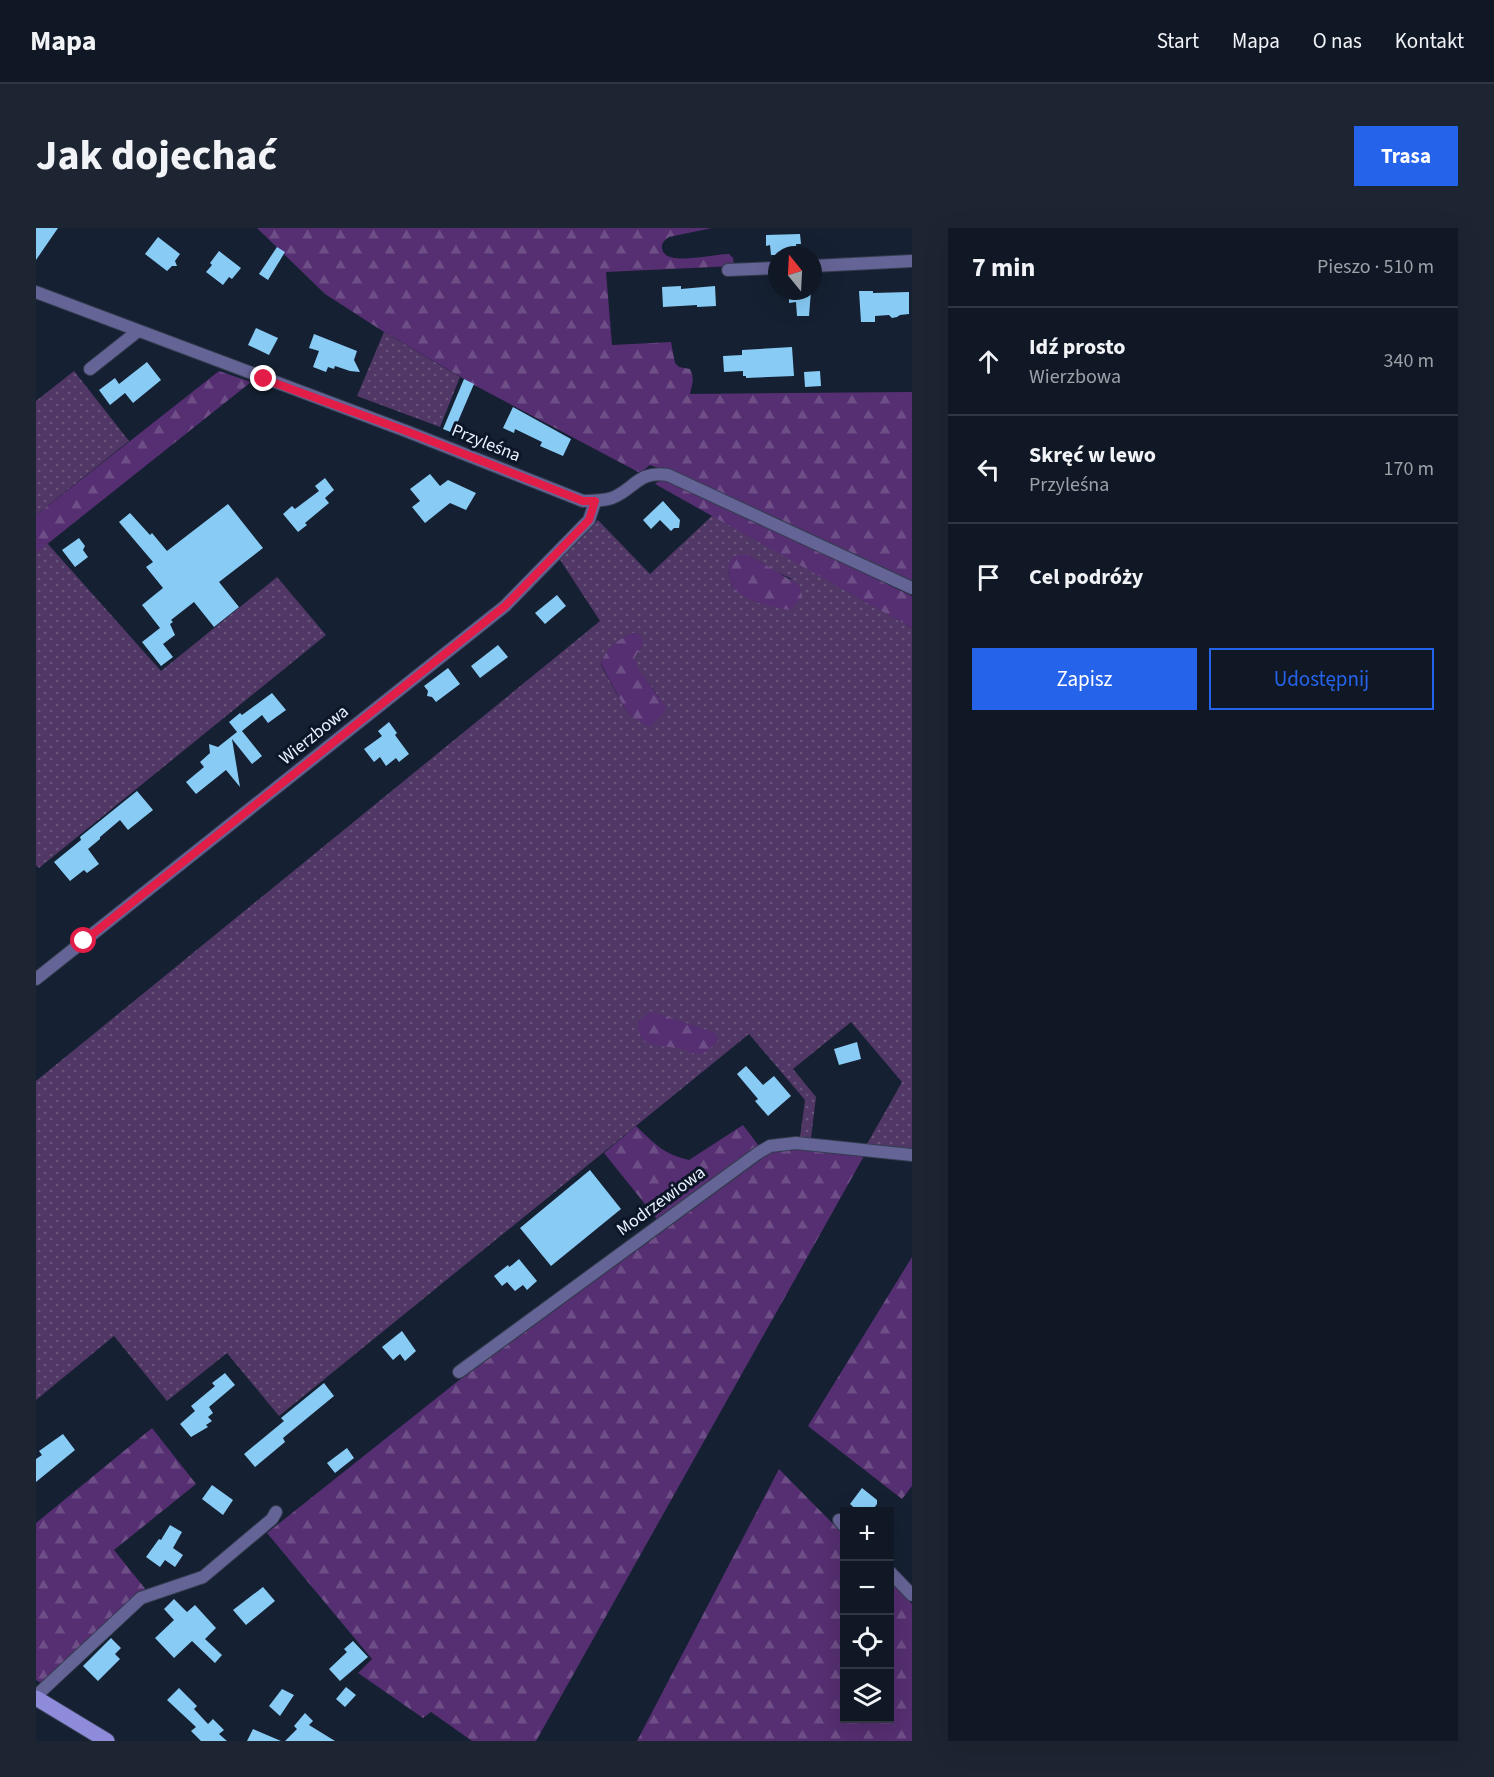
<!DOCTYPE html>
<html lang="pl">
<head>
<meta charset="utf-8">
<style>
  body { margin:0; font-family:"Source Sans 3",sans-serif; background:#1e2532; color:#f1f3f6 }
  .controls { position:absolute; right:18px; bottom:18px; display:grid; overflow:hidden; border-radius:0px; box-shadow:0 6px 24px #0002 }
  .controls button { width:54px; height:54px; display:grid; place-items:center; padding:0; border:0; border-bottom:2px solid #303743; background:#101826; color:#f1f3f6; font:30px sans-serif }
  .compass { position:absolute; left:732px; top:18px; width:54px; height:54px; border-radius:50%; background:#101826; box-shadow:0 6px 24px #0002; rotate:342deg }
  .stop { position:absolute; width:18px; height:18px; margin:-14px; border:4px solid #e11d48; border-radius:50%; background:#fff }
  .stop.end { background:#e11d48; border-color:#fff; box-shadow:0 2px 6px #0008 }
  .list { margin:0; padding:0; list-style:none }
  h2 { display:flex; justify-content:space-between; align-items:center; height:78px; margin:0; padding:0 24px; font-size:26px }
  h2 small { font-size:20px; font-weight:400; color:#9ca0a7 }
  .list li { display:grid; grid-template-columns:39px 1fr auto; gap:18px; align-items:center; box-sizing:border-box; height:108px; padding:0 24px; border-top:2px solid #303743 }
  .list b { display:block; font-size:22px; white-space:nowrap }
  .list p { margin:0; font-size:20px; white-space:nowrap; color:#9ca0a7 }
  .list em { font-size:20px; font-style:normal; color:#9ca0a7 }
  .actions { display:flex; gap:12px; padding:18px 24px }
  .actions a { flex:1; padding:14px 0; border:2px solid #2563eb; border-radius:0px; text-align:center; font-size:21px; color:#2563eb }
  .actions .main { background:#2563eb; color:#fff }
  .icon { flex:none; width:33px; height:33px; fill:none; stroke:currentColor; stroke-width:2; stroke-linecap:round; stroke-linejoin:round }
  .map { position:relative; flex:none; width:876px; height:1513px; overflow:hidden; border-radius:0px }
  header { display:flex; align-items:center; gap:36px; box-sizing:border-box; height:84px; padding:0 30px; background:#101826; border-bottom:2px solid #303743 }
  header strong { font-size:28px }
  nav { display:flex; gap:33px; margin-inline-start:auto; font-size:21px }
  .intro { display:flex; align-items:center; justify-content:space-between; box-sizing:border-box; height:144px; padding:0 36px }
  h1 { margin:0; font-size:42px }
  .button { padding:15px 27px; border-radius:0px; background:#2563eb; color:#fff; font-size:21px; font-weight:700 }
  main { display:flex; gap:36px; padding:0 36px }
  aside { flex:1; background:#101826; border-radius:0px; box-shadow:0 6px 24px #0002 }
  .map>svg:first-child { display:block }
  .grass { fill:url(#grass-dots); fill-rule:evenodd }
  .forest { fill:url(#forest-firs) }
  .building { fill:#88ccf6 }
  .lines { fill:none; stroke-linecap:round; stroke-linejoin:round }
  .minor-casing { stroke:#333d4f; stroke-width:14 }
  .secondary-casing { stroke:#333d4f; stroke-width:17 }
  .minor { stroke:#656496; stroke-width:12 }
  .secondary { stroke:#8e8bdb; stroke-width:15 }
  .route { stroke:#e11d48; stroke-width:8 }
  .labels { text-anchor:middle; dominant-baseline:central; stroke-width:6; stroke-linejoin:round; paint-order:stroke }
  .street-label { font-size:18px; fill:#eaf1fe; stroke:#0c1628 }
</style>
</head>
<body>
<header>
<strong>Mapa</strong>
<nav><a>Start</a><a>Mapa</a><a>O nas</a><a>Kontakt</a></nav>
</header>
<div class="intro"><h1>Jak dojechać</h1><a class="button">Trasa</a></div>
<main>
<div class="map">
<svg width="876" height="1513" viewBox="0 0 876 1513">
  <defs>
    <pattern id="grass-dots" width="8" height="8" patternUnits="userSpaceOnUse" patternTransform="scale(1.5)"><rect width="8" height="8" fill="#503765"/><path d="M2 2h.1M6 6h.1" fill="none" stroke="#69547c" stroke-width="1.8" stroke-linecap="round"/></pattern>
    <pattern id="forest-firs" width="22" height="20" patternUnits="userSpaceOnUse" patternTransform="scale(1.5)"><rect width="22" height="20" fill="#552f71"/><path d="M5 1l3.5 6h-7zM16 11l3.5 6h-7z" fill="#6e4e86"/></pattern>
  </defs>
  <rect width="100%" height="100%" fill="#152032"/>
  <g class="grass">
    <polygon points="348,104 424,149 404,199 321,168"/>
    <polygon points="38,143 93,213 0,287 0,173"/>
    <path d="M 677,287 L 876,400 L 876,923 L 831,916 L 866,854 L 815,794 L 757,841 L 780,869 L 775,910 L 764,909 L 769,872 L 713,806 L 243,1188 L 191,1125 L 131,1173 L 78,1108 L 0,1172 L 0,853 L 564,393 L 523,330 L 562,292 L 614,346 ZM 723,333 L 734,341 L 756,351 L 696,359 L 692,344 ZM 590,408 L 607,415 L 599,431 L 601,441 L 623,469 L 597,490 L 590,483 L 565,437 C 567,423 580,416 590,408 Z"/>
    <polygon points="11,315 125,443 241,349 290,407 3,640 0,637 0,325"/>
  </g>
  <g class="forest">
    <path d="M 221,0 L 676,0 L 633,9 C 629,12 625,15 626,20 C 627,40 680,25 693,26 L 697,30 L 698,38 L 570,44 L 576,117 L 635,114 L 639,135 L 643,139 L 654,141 C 659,151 656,156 654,166 L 876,164 L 876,356 L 633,244 L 614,237 L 604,245 L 440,158 L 348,104 L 289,66 Z"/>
    <polygon points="183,143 215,154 0,325 0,287"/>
    <polygon points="625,251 709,288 876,368 876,400 619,256"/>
    <path d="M 711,326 L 763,357 L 766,368 L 755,382 C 738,380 705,373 696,358 C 692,350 692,342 693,333 L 698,328 Z"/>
    <path d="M 596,405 L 601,405 L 606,410 L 607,416 L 599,430 L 602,441 L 630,479 L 628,485 L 613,499 L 597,490 L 590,483 L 565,436 C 567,423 584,410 596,405 Z"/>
    <path d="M 615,783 L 680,805 L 682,813 C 676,818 671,826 662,826 C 656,826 650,822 644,821 C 624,816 601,823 602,793 Z"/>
    <path d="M 707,897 L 723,918 L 621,991 L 568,925 L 600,898 C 619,916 627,926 653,932 Z"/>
    <polygon points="742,919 828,928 500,1513 436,1513 395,1484 387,1490 322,1445 336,1431 231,1305 422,1153"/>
    <polygon points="876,1029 876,1258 866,1271 772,1198"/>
    <polygon points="116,1200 160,1256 78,1322 111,1363 5,1455 0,1452 0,1295"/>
    <polygon points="743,1241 808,1307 808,1490 854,1490 854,1353 876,1376 876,1513 601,1513"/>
  </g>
  <g class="building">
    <polygon points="0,0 22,0 0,32"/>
    <polygon points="764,6 765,16 760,16 761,27 735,27 734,17 730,18 730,7"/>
    <polygon points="122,9 144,26 139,33 141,38 136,38 131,43 109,26"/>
    <polygon points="241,19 249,24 232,52 223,46"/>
    <polygon points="183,23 205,40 196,51 193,49 187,57 170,44 176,37 174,35"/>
    <polygon points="645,58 645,61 679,58 680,78 661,79 661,77 627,79 626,59"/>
    <polygon points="756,63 775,63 773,88 761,88 760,74 753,75 753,66"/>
    <polygon points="823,63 837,63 837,65 873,64 873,86 864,87 861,89 856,90 853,87 839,88 839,94 825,94"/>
    <polygon points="220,100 242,110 233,127 212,117"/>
    <polygon points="278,106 321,123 318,132 324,144 314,143 299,138 298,141 292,139 290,144 277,139 283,123 273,120"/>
    <polygon points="756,119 758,148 710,150 710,148 707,148 707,143 688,144 687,128 706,127 706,122"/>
    <polygon points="111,134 125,152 97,175 89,165 74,177 63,162 79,150 83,156"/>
    <polygon points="784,143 785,158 769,159 768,144"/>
    <polygon points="428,151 438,156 417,205 407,201"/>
    <polygon points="477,179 535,211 527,228 504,218 506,214 479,201 478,205 467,200"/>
    <polygon points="394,246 404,258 412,252 440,265 430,282 414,275 389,295 376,279 384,273 374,261"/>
    <polygon points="289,250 298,262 289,270 293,275 269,295 271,297 262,304 247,286 256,278 259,281 283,263 279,258"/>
    <polygon points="627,273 644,292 643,300 638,300 635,303 624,292 615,301 607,292"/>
    <polygon points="192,276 227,320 183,354 203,379 178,399 158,374 135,392 137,394 134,396 139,407 127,416 137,429 125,438 106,414 124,400 106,377 127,360 110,339 117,334 83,294 94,285 114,307 116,305 131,323"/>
    <polygon points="43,310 49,318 47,322 52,329 39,339 26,322"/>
    <polygon points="521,367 530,378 509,396 499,385"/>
    <polygon points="462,417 472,429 444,450 435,438"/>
    <polygon points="412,440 424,456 400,474 396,469 391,468 392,463 388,458"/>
    <polygon points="236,465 250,482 232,495 226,487 206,503 226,528 216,536 196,511 204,559 190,542 160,566 150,554 168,539 164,534 174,525 173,516 182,519 201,504 193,494 204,485 206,487"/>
    <polygon points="353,494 361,505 359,507 373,526 363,534 360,530 350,538 344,529 338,534 328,521 346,508 342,503"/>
    <polygon points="101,563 117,582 92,602 84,592 64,609 64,611 52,621 63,636 51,645 48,642 34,653 18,634 45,612 44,609"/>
    <polygon points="821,814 825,831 803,837 798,821"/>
    <polygon points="710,838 727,857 738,848 755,868 732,888 719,873 722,871 701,846"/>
    <polygon points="554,942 585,981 515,1038 484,1000"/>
    <polygon points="483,1031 501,1053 491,1062 487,1057 479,1063 471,1054 466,1058 458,1048 472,1037 473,1039 476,1037"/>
    <polygon points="366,1103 380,1123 369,1133 364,1126 357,1132 346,1119"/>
    <polygon points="189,1145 199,1157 173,1179 177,1185 172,1189 176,1193 170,1197 172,1199 155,1209 144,1196 159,1183 155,1178 179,1158 176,1155"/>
    <polygon points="288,1155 298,1168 247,1210 249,1214 219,1239 208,1226 248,1193 245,1190"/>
    <polygon points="27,1206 39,1222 0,1254 0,1231 6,1227 3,1223"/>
    <polygon points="311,1220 318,1230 299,1245 291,1235"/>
    <polygon points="176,1257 197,1272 187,1287 166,1271"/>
    <polygon points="826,1260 841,1272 841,1276 835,1284 823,1284 814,1276"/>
    <polygon points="134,1297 146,1304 137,1320 147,1327 139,1339 129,1332 124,1339 110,1329 123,1311 125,1312"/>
    <polygon points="227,1359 239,1373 210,1397 197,1382"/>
    <polygon points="138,1371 151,1384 159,1377 180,1400 169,1411 186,1427 179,1435 156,1413 138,1430 119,1410 138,1392 128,1381"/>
    <polygon points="75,1410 85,1420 79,1426 84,1431 62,1453 47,1438"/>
    <polygon points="317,1413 332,1429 304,1453 293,1441 311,1424 308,1421"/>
    <polygon points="310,1459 320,1467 309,1479 300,1471"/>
    <polygon points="143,1460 161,1478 158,1481 172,1496 177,1491 188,1502 183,1506 191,1513 165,1513 155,1503 160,1499 131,1472"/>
    <polygon points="246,1461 258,1467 244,1488 233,1478"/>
    <polygon points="269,1485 277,1493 273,1497 299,1513 249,1513 261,1501 258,1498"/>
    <polygon points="217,1501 245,1513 211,1513"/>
  </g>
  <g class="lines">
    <g class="minor-casing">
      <g id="minor">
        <polyline points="777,38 876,33"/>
        <polyline points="692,42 741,40"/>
        <path d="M 0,64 L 370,203 L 547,273 C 556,273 566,273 576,270 C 599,261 602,242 632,247 L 876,360"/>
        <polyline points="54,141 102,103"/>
        <polyline points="0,751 469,378 553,292 559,274"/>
        <polyline points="423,1144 722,925 734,918 760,915 876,927"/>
        <polyline points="803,1292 808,1298"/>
        <polyline points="854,1344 876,1367"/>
        <polyline points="0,1468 105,1370 167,1349 236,1291 240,1284"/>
      </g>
    </g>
    <g class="secondary-casing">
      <polyline id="secondary" points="0,1470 71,1513"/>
    </g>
    <use href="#minor" class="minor"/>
    <use href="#secondary" class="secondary"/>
  </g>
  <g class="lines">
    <polyline class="route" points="48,713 469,378 553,292 559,273 547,273 370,203 228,151"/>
  </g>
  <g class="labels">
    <g class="street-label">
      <text transform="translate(450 215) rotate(22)">Przyleśna</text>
      <text transform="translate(278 507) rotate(-39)">Wierzbowa</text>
      <text transform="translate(625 973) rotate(-36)">Modrzewiowa</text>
    </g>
  </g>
</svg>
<div class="controls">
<button>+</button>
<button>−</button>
<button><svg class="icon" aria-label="locate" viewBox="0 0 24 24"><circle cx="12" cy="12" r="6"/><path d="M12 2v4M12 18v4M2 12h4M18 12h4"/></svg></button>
<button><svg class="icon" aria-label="layers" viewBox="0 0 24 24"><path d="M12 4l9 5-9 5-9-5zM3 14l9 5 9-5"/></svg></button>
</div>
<svg class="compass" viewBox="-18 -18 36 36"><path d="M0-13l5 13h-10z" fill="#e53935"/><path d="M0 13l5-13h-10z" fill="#9ca0a7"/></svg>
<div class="stop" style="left:48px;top:713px"></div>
<div class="stop end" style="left:228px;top:151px"></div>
</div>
<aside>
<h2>7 min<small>Pieszo · 510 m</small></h2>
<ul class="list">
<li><svg class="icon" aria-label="ahead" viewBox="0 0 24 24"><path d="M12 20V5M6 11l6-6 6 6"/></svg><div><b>Idź prosto</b><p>Wierzbowa</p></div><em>340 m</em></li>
<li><svg class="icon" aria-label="left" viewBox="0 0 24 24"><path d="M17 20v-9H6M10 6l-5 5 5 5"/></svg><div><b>Skręć w lewo</b><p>Przyleśna</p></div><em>170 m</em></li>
<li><svg class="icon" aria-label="arrive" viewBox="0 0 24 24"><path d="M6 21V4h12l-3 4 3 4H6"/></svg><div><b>Cel podróży</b></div></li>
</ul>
<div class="actions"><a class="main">Zapisz</a><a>Udostępnij</a></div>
</aside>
</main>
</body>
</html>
